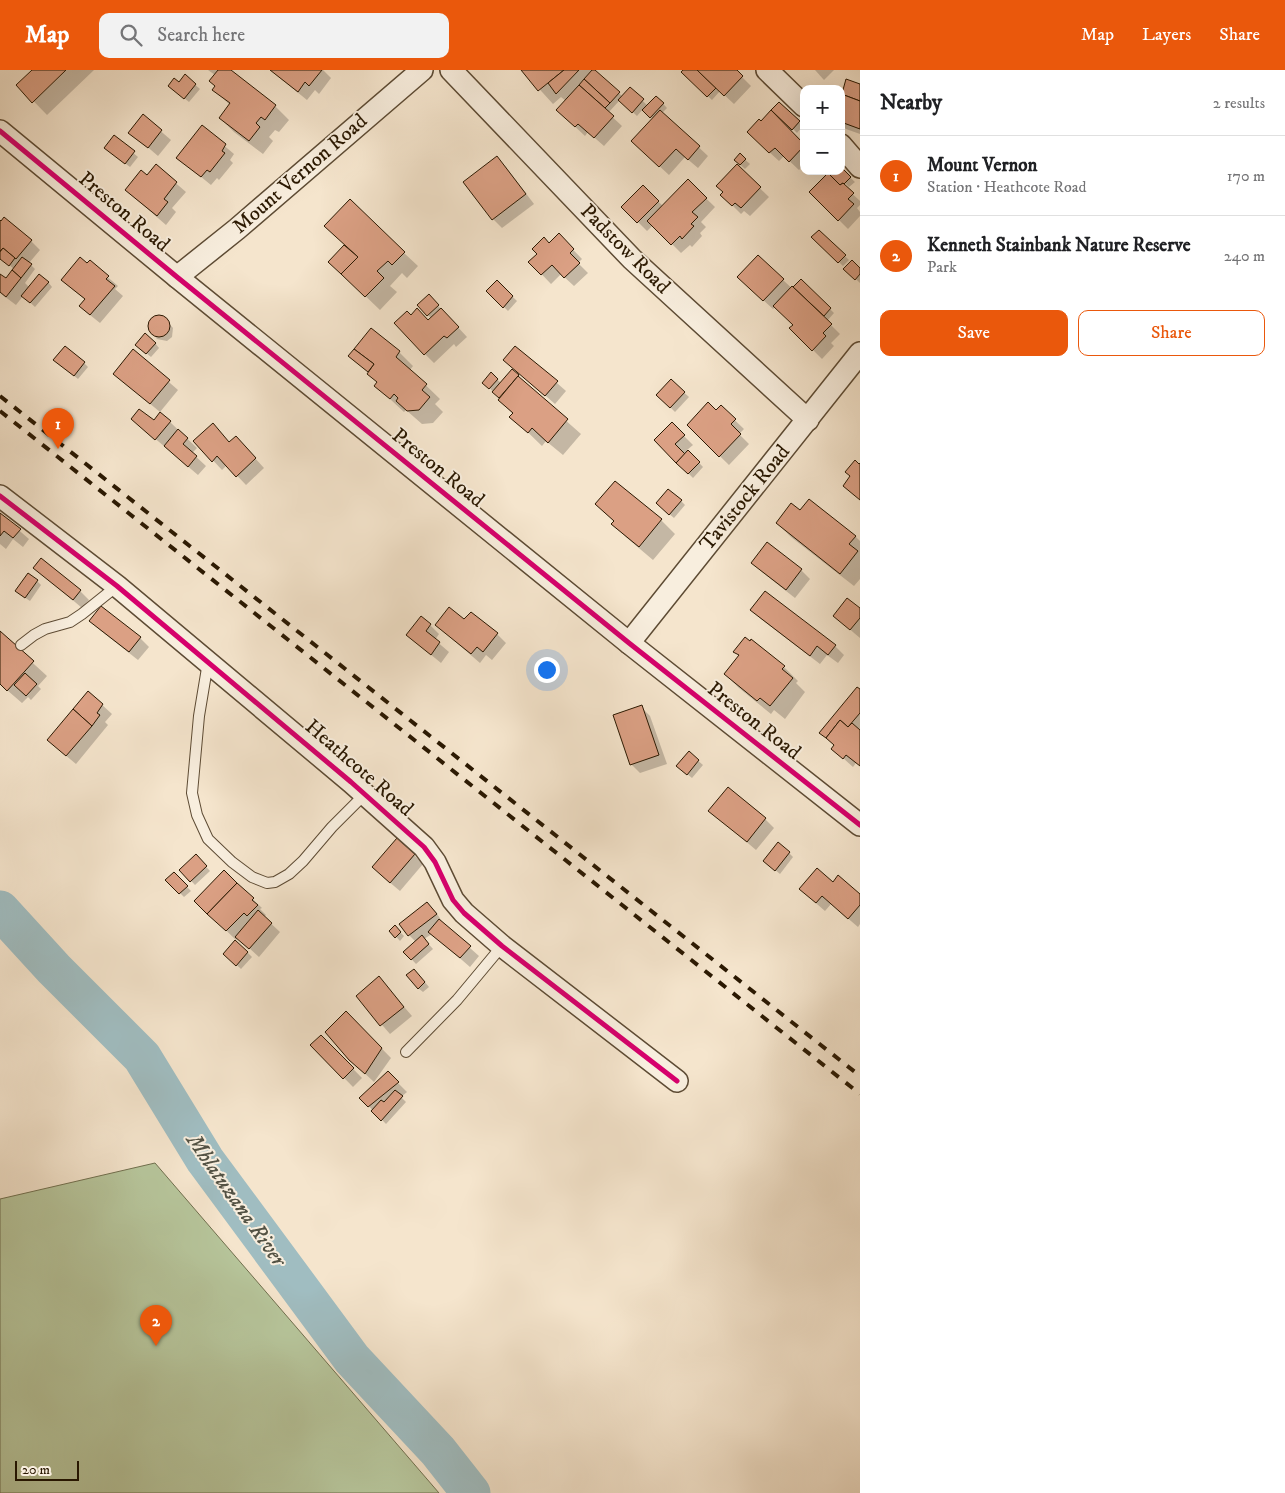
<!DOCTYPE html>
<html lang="en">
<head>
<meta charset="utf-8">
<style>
  body { margin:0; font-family:"IM FELL DW Pica",serif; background:#f2f2f2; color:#202124 }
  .controls { position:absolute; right:15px; top:15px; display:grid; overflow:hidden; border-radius:10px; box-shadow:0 5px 20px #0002 }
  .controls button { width:45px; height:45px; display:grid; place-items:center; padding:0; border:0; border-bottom:1px solid #e0e0e0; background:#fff; color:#202124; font:25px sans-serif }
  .scale { position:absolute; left:15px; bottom:12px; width:64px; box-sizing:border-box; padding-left:5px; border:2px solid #2a1801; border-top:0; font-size:14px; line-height:18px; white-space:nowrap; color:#2a1801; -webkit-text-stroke:4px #f8eede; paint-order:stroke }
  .you { position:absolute; left:546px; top:599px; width:18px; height:18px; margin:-12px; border:4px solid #fff; border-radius:50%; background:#1a73e8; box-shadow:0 0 0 8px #1a73e833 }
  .badge { display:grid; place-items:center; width:32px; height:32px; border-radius:50%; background:#ea580c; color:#fff; font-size:16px; font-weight:700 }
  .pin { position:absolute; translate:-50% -41px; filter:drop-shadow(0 1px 2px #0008) }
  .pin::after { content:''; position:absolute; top:26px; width:18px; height:15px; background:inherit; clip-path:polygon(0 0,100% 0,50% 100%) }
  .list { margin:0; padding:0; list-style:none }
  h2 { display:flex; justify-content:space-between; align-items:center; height:65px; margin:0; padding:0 20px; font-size:21px }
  h2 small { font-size:16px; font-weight:400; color:#757577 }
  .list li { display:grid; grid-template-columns:32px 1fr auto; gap:15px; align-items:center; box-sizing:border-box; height:80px; padding:0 20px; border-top:1px solid #e0e0e0 }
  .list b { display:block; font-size:19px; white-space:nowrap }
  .list p { margin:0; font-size:16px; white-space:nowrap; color:#757577 }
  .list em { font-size:16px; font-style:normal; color:#757577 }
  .actions { display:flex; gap:10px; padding:15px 20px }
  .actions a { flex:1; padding:11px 0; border:1px solid #ea580c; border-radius:10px; text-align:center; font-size:18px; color:#ea580c }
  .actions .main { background:#ea580c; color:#fff }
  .icon { flex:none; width:28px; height:28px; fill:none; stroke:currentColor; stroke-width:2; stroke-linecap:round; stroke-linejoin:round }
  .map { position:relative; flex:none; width:860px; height:1423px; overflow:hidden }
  header { display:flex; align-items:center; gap:30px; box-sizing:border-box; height:70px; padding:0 25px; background:#ea580c; color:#fff }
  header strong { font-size:24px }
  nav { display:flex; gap:28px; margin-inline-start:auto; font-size:18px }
  .search { width:350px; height:45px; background:#f2f2f2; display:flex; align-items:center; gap:12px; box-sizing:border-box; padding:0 18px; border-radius:10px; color:#757577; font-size:19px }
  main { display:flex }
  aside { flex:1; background:#fff }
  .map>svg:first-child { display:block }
  .green { fill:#b7c69c; stroke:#706f4e }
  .shadow { fill:#0003 }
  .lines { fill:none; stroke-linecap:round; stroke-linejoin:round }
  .river { stroke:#a0bdc1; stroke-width:39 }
  .building { fill:#dba084; stroke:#2a1801 }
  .service-casing { stroke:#5d4b34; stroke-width:12 }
  .minor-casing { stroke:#5d4b34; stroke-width:24 }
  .service { stroke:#f8eede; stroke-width:10 }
  .minor { stroke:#f8eede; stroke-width:21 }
  .rail { stroke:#2a1801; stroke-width:4; stroke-dasharray:9 9; stroke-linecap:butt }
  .cycleway-casing { stroke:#f8eede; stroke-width:8 }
  .cycleway { stroke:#d6006c; stroke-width:5 }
  .labels { text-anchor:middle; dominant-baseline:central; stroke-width:4; stroke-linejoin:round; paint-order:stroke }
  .street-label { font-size:21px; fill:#2a1801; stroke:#f8eede }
  .water-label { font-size:22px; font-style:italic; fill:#535244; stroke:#f8eede }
</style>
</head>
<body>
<header>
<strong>Map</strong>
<div class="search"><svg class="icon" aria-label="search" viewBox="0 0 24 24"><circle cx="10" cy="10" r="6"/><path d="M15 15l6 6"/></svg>Search here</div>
<nav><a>Map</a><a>Layers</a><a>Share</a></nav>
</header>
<main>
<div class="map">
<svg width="860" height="1423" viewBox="0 0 860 1423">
  <rect width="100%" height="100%" fill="#f5e5cd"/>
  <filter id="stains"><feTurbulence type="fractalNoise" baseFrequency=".004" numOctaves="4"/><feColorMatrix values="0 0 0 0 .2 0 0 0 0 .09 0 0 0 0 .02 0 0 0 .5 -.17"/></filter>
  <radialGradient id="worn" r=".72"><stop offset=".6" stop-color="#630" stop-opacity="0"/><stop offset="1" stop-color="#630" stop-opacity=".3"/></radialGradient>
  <polygon class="green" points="155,1093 439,1423 0,1423 0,1129"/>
  <g class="shadow">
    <polygon points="34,0 94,0 47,45 18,15"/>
    <polygon points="208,0 229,0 275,36 289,50 279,62 275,60 269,67 273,71 263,84 234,62 220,48 230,35 214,20 216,16 215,5"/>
    <polygon points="270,0 323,0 331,8 319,24 315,20 307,30"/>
    <polygon points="522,0 596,0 595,1 623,27 630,19 648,36 657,27 667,38 662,43 708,86 698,98 685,87 669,105 642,80 653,49 643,39 637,46 620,30 608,43 622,56 604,76 588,62 585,66 567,49 566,31 561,27 553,34"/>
    <polygon points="685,0 735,0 751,16 734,34 720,21 712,30 682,2"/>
    <polygon points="815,0 834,0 824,10"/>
    <polygon points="185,6 200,19 189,32 174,20"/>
    <polygon points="860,15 860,64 846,59 841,55 841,37"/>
    <polygon points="779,34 803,56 797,63 793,59 791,61 804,75 804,95 799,100 784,86 779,91 757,71 761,53"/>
    <polygon points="143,46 171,70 158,86 130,62"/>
    <polygon points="202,57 234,84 230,90 233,93 219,110 217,108 211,115 178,88"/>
    <polygon points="114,67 138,87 130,97 110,82"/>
    <polygon points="740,85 750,94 745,99 735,90"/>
    <polygon points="497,88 506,97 534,134 502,158 493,149"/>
    <polygon points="156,96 186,122 172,138 176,142 166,155 126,120 147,107"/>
    <polygon points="737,96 769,127 750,146 744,141 741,144 722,125"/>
    <polygon points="841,99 855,112 849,117 845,113 843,115 860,131 860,135 857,138 860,142 860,146 848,159 811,122 843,120"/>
    <polygon points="688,111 715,137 701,152 706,157 700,163 702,166 692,177 690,175 681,183 653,155 647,161 623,137 643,117 663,136"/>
    <polygon points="0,152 31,171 40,180 29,193 35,199 25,213 30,218 48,212 52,217 35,237 23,226 16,235 0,223 0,205 6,210 14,199 0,187 1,182 0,181"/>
    <polygon points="819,161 849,190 843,196 813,167"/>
    <polygon points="559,165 582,189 578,193 588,203 574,216 561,204 551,214 530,192"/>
    <polygon points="346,175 404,183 418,196 407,208 402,203 390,216 397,222 380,240 330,192"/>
    <polygon points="90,192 118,216 115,219 123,226 100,253 90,245 86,230 72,219"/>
    <polygon points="845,199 860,200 860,213"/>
    <polygon points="783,210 798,224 801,211 834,243 827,251 840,264 831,273 834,276 822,289 791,258 795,255 776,236 773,239 748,216"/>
    <polygon points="497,212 517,231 508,241 488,221"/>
    <polygon points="429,226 467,267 456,277 454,274 434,293 425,284 411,246 428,251 431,248 418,235"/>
    <polygon points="157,246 164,248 173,258 172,267 167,271 157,269 149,258 151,249"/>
    <polygon points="371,260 399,282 413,296 410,300 440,329 435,334 443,342 433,353 422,354 406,340 404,342 376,316 378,313 368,304 369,302 354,291"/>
    <polygon points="155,273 159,278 151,287 141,279"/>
    <polygon points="516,277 566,321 555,334 505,290"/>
    <polygon points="133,281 178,320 160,342 114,304"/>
    <polygon points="84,293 88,297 78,309 59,294"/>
    <polygon points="491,304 501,313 516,304 522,310 521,311 581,364 563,385 546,371 542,376 511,346 513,344 499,330 500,328 484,313"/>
    <polygon points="671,311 689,327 675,342 658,325"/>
    <polygon points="721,337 744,359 739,364 749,374 729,395 688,355 716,342"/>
    <polygon points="132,349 170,352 197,378 192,383 206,396 198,405"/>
    <polygon points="672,354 693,375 687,380 703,397 693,408 655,370"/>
    <polygon points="195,371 230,373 245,377 264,398 246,415 227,395 222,400"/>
    <polygon points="681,431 685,435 674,448 662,438"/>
    <polygon points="596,434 661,450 675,464 653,490 627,468 613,454 615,452"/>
    <polygon points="800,442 855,466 860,471 860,509 854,516 791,467 777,453"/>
    <polygon points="0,444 29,469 23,477 13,469 6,479 0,474"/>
    <polygon points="753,493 801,500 810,509 795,528 762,502"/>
    <polygon points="35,498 80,521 89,530 82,538"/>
    <polygon points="37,511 41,515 30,531 21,525"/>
    <polygon points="752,540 835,576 844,585 838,593 827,585 820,594 761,549"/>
    <polygon points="860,540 860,568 834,546"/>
    <polygon points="91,551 140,568 149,577 138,590 100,560"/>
    <polygon points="430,555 439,564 435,570 449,582 441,593 407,565"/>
    <polygon points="436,555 497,564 506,573 492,590 486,585 480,593"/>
    <polygon points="0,563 47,606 38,616 41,619 31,630 28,627 22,633 0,614"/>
    <polygon points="751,571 784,597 798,611 796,613 805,622 785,649 774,640 771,644 739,618 725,604 740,586 735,582"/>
    <polygon points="860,621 860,696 856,693 853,697 833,679 835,676 821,663"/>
    <polygon points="88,622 112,644 105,652 108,655 76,694 58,679"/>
    <polygon points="641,637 650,646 667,694 640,703 631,694"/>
    <polygon points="689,683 703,695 692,708 682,700"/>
    <polygon points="710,741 765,749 774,758 756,780"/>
    <polygon points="789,783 793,787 780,804 769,795"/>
    <polygon points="414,785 423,794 400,821 382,806"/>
    <polygon points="196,786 210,801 195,815 181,800"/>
    <polygon points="224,802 262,838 260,839 266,845 264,847 280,862 259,887 238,868 236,870 205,840"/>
    <polygon points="174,804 191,821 184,827 167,810"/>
    <polygon points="833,813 860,825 860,854 858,857 831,834 825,841 810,828"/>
    <polygon points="427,833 436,842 444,855 479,886 470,897 432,864 424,869 433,879 416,894 405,882 416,872 409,865"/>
    <polygon points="395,857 404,866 400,871 391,861"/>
    <polygon points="247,882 252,887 241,899 229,888"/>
    <polygon points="418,904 429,917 423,922 418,918"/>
    <polygon points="379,908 412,946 390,964 357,926"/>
    <polygon points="346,942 391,988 374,1012 360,999"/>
    <polygon points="321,966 362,1008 353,1017 312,975"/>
    <polygon points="397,1012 407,1022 401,1027 406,1032 386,1054 361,1028"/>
  </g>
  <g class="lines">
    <polyline class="river" points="0,840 54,899 142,987 205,1090 352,1289 438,1381 471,1423"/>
  </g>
  <g class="building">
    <polygon points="32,0 66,0 32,33 16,15"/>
    <polygon points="218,0 231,0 276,35 265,50 261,47 256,53 260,57 249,71 219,48 230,33 212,20 215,16 209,11"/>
    <polygon points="270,0 322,0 309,16 305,12 298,22"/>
    <polygon points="521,0 564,0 538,21"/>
    <polygon points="564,0 579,0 556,24 548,13"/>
    <polygon points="592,0 595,0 620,22 610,33 584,9"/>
    <polygon points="683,0 697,0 716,18 707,27 681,2"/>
    <polygon points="697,0 737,0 743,6 724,26"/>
    <polygon points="185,4 196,14 184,29 168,16 174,8 179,12"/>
    <polygon points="584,9 610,33 605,38 579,15"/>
    <polygon points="846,9 860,14 860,31 844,25 843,28 841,27"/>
    <polygon points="579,15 614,46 594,68 578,54 575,57 556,40"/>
    <polygon points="630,17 644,29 632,43 618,30"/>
    <polygon points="844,25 860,31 860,59 841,52 841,32"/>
    <polygon points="656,26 664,33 650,48 642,40"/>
    <polygon points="779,32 800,51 792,60 771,40"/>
    <polygon points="660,40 700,76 688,90 676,79 659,97 631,71"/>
    <polygon points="771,40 804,74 804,76 789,92 775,78 769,83 747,62 759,49 761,51"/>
    <polygon points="143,44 162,60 148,78 128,63"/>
    <polygon points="202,55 226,74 222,81 225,83 210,102 207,100 201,107 176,88"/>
    <polygon points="114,65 135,81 125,94 104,78"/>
    <polygon points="740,83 746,89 740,95 734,90"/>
    <polygon points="497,86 526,124 492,150 463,112"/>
    <polygon points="156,94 177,112 164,129 168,132 157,146 125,120 141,100 147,105"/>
    <polygon points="737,94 761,117 741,138 735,133 732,136 720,125 723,122 716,116"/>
    <polygon points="841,97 851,107 844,114 843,113 840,115 830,105 834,101 841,101"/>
    <polygon points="828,103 840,115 843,113 854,123 848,129 854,134 838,151 809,122"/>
    <polygon points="688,109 707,128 692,142 698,147 691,154 694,156 682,169 680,166 671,175 647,151"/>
    <polygon points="643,115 659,131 637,153 621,137"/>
    <polygon points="350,129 405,182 392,195 388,191 377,201 384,208 365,227 341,204 358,187 324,156"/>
    <polygon points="4,147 32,170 16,189 3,178 0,181 0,150 1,151"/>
    <polygon points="819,160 846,185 838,193 811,167"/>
    <polygon points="559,163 574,179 570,183 580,193 564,208 552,195 541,205 528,192 537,184 532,179 544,167 549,173"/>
    <polygon points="344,175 358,187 341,204 328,192"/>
    <polygon points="3,178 15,188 9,196 0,189 0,182"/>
    <polygon points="758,185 784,209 763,231 737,207"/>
    <polygon points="22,187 32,194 21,208 12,200"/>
    <polygon points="80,187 87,193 90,190 109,206 106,209 115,216 90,245 79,236 85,229 61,210"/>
    <polygon points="852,190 860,198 860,204 855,210 843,199"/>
    <polygon points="12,200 21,208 6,227 0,222 0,204 6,208"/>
    <polygon points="39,204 49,212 30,233 21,226"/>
    <polygon points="801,209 831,238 824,246 793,217"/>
    <polygon points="497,210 513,226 503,238 486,221"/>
    <polygon points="792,216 832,254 823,263 826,266 812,281 789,258 793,255 773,236"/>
    <polygon points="429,224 439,235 427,246 417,235"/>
    <polygon points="417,238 428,250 441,238 459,257 447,268 444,266 424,285 394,253 407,241 411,245"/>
    <circle cx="159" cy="256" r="11"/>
    <polygon points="371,258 400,281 396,287 427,314 422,320 430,327 419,340 407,341 396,331 398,328 394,324 390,329 374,316 377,312 367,304 374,294 354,279"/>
    <polygon points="145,263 156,273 146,284 135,275"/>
    <polygon points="65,276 85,292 74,306 53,290"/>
    <polygon points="515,276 558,311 545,326 503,290"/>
    <polygon points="133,279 170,310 150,334 113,304"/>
    <polygon points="354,279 374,294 368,302 348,286"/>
    <polygon points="512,299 519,305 499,328 492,322"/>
    <polygon points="491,302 498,309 489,319 482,313"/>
    <polygon points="518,306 568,349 548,373 532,358 528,363 509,347 513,343 498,330"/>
    <polygon points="671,309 685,322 670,338 656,325"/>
    <polygon points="708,332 716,340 721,335 736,349 731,354 741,364 719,387 687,355"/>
    <polygon points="139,339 154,350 160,342 171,351 155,370 131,349"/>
    <polygon points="672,352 685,365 675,374 685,384 676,393 654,370"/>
    <polygon points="213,353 229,372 236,366 256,388 236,407 217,386 212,392 193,371"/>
    <polygon points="178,359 188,368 183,374 197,386 188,397 164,376"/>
    <polygon points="688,380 700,392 688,404 676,393"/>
    <polygon points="855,390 859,394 860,393 860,430 843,416 850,406 845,402"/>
    <polygon points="615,411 662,449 639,477 611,454 614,451 595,434"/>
    <polygon points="668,419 682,430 669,445 656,433"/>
    <polygon points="809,429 856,466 849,474 858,481 840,504 776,453 791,433 800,440"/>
    <polygon points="0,443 21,459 13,468 4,461 0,466"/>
    <polygon points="767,472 802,499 786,520 751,493"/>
    <polygon points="41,488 81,520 73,530 33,498"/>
    <polygon points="28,503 38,510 25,528 15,521"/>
    <polygon points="765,521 836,575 828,585 817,576 810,586 750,540"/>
    <polygon points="847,528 860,538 860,548 850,560 833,546"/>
    <polygon points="101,536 141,567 129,582 89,551"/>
    <polygon points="449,537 464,549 471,542 498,563 483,582 477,577 471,584 435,555"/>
    <polygon points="421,546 431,554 426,561 440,572 431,585 406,565"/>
    <polygon points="0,561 34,591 7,621 0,614"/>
    <polygon points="745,567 750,571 751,569 785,596 782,599 793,608 770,636 760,628 757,631 724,604 739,585 733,582"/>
    <polygon points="25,603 37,614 26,626 14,615"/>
    <polygon points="857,617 860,619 860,643 848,657 840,650 826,668 819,663"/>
    <polygon points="88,621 103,634 97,643 100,645 92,656 73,639"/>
    <polygon points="642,635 659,685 630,695 613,645"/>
    <polygon points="73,639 92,656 66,686 47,670"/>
    <polygon points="840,650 848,657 852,653 860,660 860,696 846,685 843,689 831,679 834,675 826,668"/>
    <polygon points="689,681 699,690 687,705 676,696"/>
    <polygon points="728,717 766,748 747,772 708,741"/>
    <polygon points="397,768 415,784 390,813 372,797"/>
    <polygon points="778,772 790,782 775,801 763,791"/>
    <polygon points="196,784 207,796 190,812 179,800"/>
    <polygon points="817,798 833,812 838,805 860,824 860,835 848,849 822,826 816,833 799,819"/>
    <polygon points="224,800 237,813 207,844 194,831"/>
    <polygon points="174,802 188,816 179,824 165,810"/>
    <polygon points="237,813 254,828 252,830 258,835 247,846 244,843 226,861 207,844"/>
    <polygon points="427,832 437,844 408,866 399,854"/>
    <polygon points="258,840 272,853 249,879 235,867"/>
    <polygon points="439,849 471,876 460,888 428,862"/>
    <polygon points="395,855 401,862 395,868 389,861"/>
    <polygon points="422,865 429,874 411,890 403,882"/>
    <polygon points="235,870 248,882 236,896 223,884"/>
    <polygon points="414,899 425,912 418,919 406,905"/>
    <polygon points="379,906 404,937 380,956 356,926"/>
    <polygon points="346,941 382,978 365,1004 349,990 325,962"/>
    <polygon points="321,965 354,998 343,1009 310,975"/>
    <polygon points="388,1001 399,1012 368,1037 359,1028"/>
    <polygon points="395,1020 403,1026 381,1051 371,1041 381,1030 384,1032"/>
  </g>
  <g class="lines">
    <g class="service-casing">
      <g id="service">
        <polyline points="21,575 34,565 45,559 70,552 82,544 117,516"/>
        <polyline points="208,592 199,646 192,723 197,745 208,769 232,792 252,807 267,813 275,812 289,804 303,791 332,757 365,724"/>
        <polyline points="406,982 457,930 502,876"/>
      </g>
    </g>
    <g class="minor-casing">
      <g id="minor">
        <polyline points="451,0 632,189 808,350"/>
        <polyline points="767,0 804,36"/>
        <polyline points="0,61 177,207 629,573 860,755"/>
        <polyline points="841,75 860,97"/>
        <polyline points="177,207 237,159 422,0"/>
        <polyline points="0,426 117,516 351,712 424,777 435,792 453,830 464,843 502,876 677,1011"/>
        <polyline points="629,573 860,283"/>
      </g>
    </g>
    <use href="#service" class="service"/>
    <use href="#minor" class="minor"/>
    <g class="rail">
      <polyline points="0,326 860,1006"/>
      <polyline points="0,341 860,1024"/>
    </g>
    <g class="cycleway-casing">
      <g id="cycleway">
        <polyline points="0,61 177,207 629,573 860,755"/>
        <polyline points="0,426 117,516 351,712 424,777 435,792 453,830 464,843 502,876 677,1011"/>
      </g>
    </g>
    <use href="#cycleway" class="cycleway"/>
  </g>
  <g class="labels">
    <g class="street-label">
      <text transform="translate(300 104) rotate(-41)">Mount Vernon Road</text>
      <text transform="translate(124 142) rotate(40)">Preston Road</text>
      <text transform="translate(625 179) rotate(45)">Padstow Road</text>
      <text transform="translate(438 398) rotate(39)">Preston Road</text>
      <text transform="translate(745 428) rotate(-51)">Tavistock Road</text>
      <text transform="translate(754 651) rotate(38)">Preston Road</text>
      <text transform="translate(359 698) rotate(41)">Heathcote Road</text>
    </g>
    <g class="water-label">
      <text transform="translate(236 1130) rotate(55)">Mhlatuzana River</text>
    </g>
  </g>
  <rect width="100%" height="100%" filter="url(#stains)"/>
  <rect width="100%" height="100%" fill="url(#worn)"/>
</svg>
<div class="controls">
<button>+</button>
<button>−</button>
</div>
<div class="scale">20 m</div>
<div class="you"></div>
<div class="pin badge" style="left:58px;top:379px">1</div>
<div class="pin badge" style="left:156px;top:1276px">2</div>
</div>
<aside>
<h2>Nearby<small>2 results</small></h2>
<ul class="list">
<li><span class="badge">1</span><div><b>Mount Vernon</b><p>Station · Heathcote Road</p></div><em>170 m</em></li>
<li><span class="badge">2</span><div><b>Kenneth Stainbank Nature Reserve</b><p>Park</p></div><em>240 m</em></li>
</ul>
<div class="actions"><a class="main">Save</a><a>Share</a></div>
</aside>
</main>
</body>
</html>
